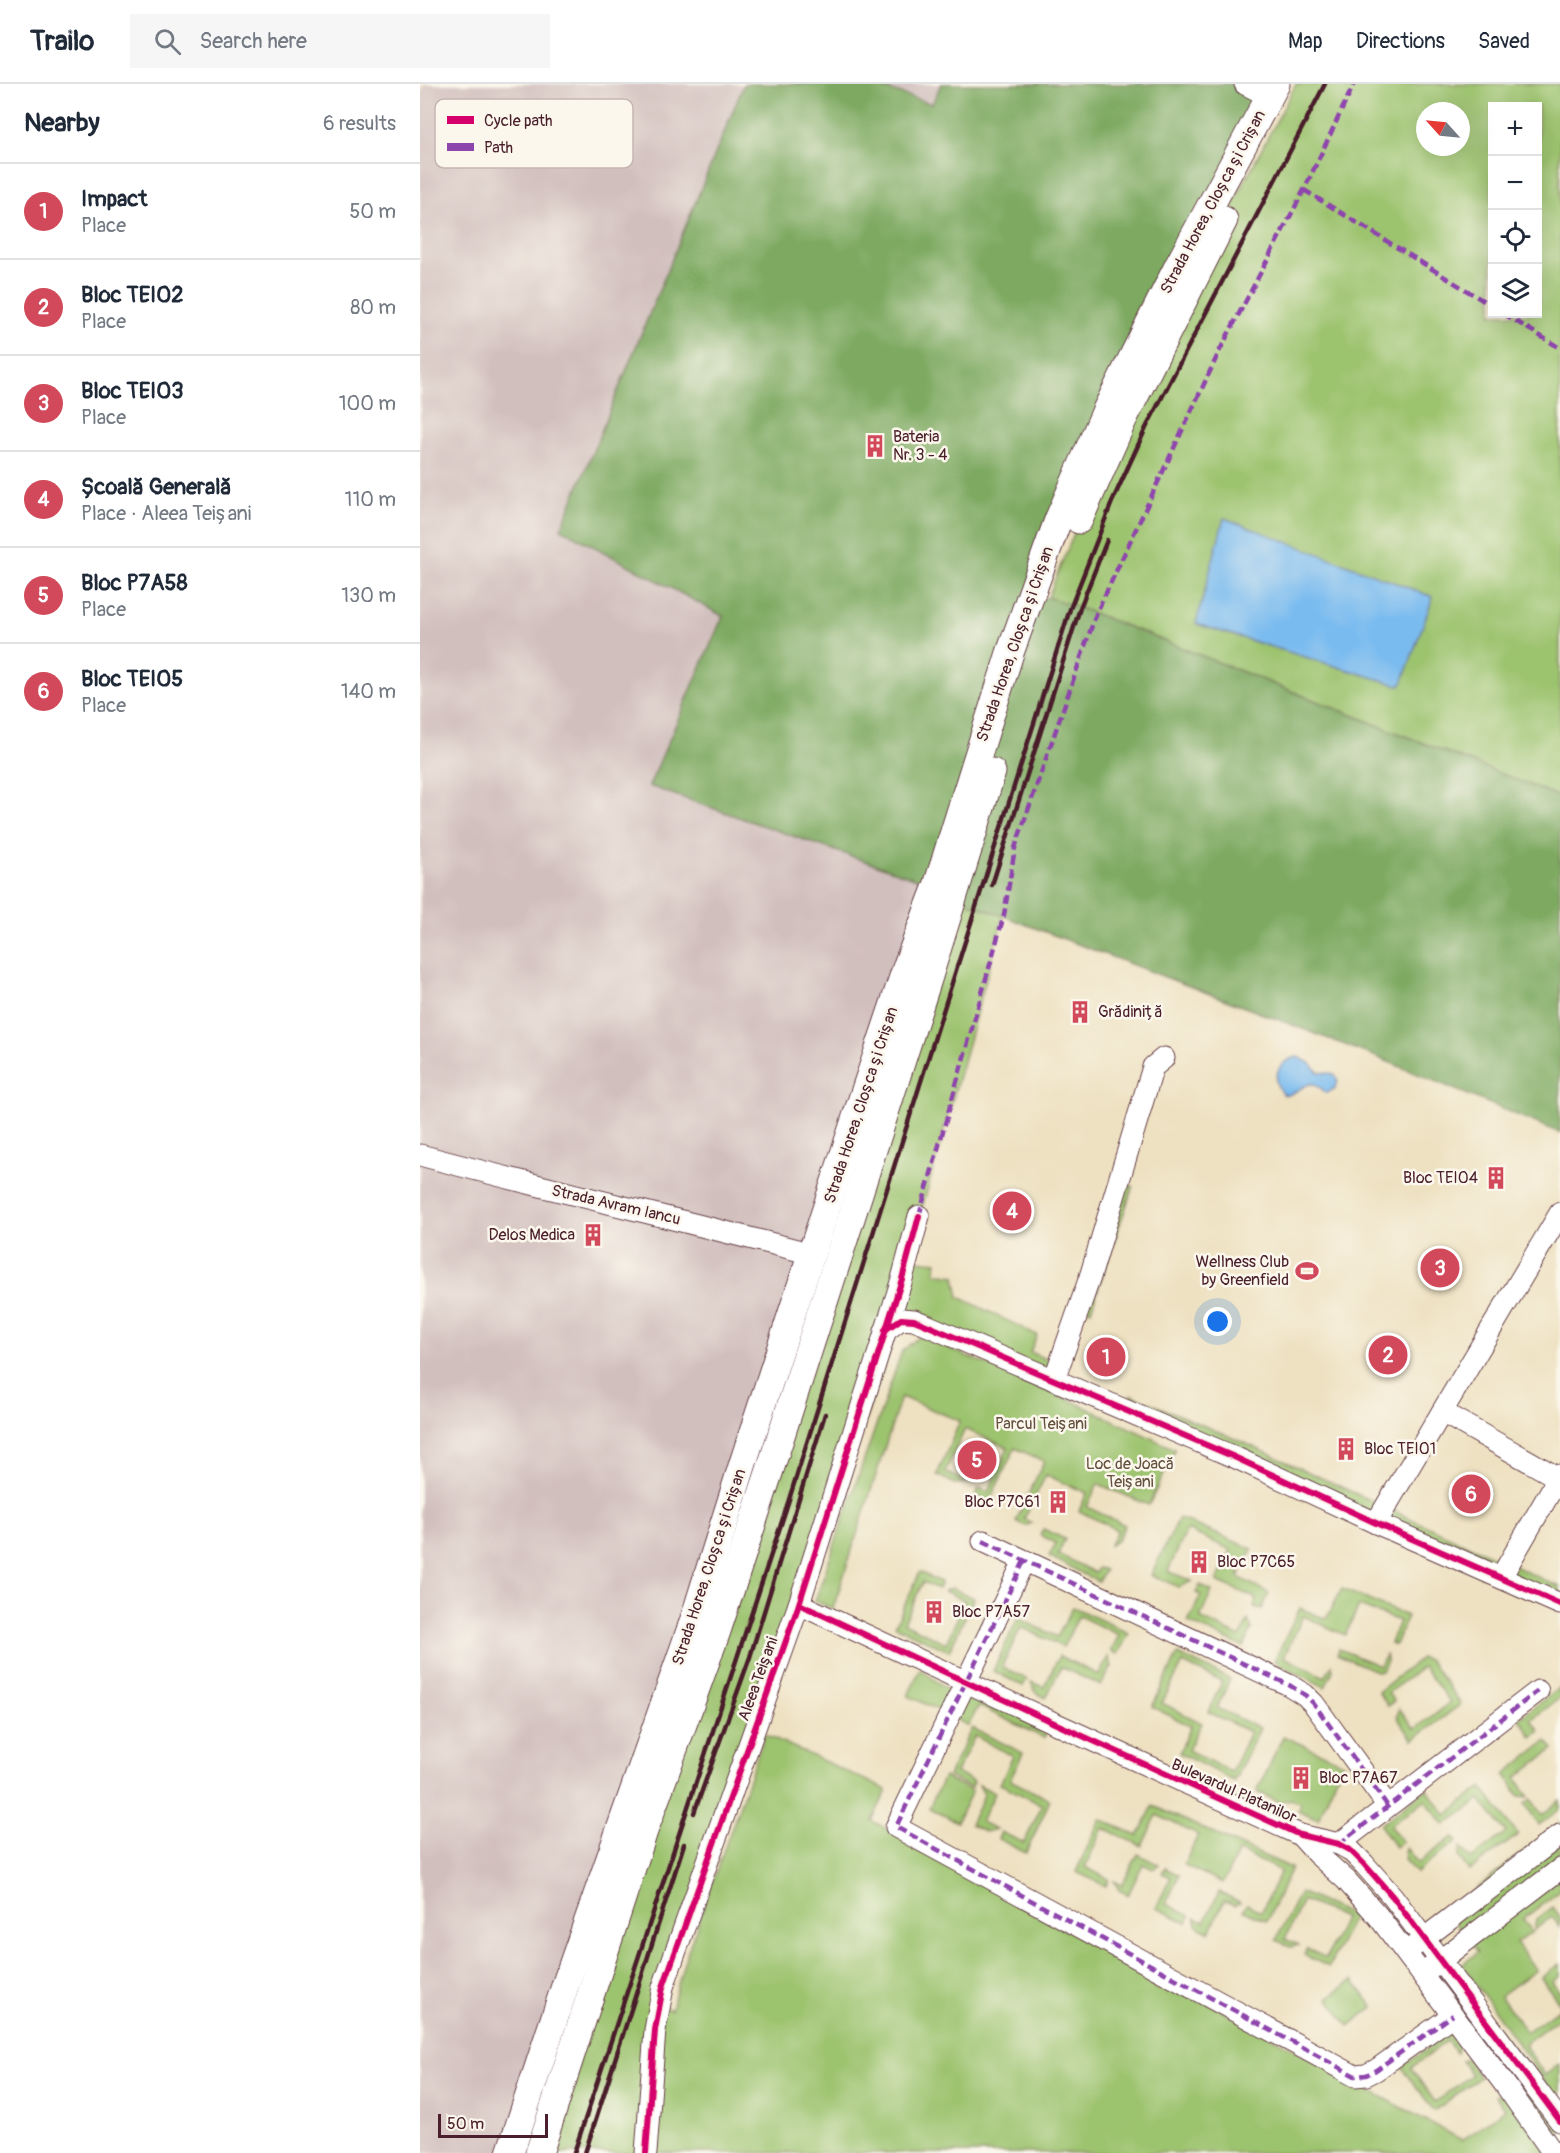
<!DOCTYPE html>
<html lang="en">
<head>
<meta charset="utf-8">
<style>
  body { margin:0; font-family:Pangolin,sans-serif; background:#f6f6f7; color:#1f2937 }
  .controls { position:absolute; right:18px; top:18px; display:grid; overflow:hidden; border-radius:0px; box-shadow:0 6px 24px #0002 }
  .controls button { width:54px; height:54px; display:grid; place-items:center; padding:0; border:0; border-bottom:2px solid #e0e1e3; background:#fff; color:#1f2937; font:30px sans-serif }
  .compass { position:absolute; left:996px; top:18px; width:54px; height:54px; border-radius:50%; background:#fff; box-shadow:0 6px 24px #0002; rotate:297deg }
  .scale { position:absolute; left:18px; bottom:15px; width:110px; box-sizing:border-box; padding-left:6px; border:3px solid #4a1f2b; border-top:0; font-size:16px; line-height:21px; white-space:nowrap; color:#4a1f2b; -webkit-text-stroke:4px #fbf7ec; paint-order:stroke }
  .you { position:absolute; left:798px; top:1238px; width:21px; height:21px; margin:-15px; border:4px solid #fff; border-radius:50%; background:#1a73e8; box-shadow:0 0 0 9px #1a73e833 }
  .badge { display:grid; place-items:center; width:39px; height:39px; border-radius:50%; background:#d1495b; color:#fff; font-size:20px; font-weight:700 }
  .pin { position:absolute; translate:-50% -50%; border:3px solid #fff; box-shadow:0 2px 6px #0006 }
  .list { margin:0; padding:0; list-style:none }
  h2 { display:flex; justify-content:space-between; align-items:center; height:78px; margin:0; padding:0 24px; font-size:26px }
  h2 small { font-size:20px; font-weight:400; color:#747a83 }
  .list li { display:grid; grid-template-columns:39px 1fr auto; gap:18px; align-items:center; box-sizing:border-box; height:96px; padding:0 24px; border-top:2px solid #e0e1e3 }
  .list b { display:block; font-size:22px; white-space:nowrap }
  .list p { margin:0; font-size:20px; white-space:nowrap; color:#747a83 }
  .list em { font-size:20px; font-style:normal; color:#747a83 }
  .icon { flex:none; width:33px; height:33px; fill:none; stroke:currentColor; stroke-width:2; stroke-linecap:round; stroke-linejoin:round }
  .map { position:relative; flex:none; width:1140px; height:2069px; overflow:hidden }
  header { display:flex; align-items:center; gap:36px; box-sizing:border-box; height:84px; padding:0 30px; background:#fff; border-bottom:2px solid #e0e1e3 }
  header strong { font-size:28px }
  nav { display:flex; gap:33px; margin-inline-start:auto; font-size:21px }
  .search { width:420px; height:54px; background:#f6f6f7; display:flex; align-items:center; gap:15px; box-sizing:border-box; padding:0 21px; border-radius:0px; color:#747a83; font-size:22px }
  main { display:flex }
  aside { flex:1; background:#fff }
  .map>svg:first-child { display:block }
  .industrial { fill:#d1bfbd }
  .green { fill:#9cc36e; stroke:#73714c; stroke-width:1.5; fill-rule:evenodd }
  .forest { fill:#7da961; stroke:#646446; stroke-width:1.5 }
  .water { fill:#7abbef; stroke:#626d8d; stroke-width:1.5 }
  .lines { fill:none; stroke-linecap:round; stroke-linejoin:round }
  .minor-casing { stroke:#633c42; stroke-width:23 }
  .major-casing { stroke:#633c42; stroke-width:29 }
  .minor { stroke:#fff; stroke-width:21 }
  .major { stroke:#fff; stroke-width:27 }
  .rail { stroke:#4a1f2b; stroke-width:4.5 }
  .quiet { stroke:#8e44ad; stroke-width:4.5; stroke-dasharray:9 4.5; stroke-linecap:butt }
  .cycleway-casing { stroke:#fbf7ec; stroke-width:10 }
  .cycleway { stroke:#d6006c; stroke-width:6 }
  .labels { text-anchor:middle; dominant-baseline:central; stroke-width:5; stroke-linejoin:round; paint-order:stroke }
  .street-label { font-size:16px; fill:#4a1f2b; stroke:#fbf7ec }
  .poi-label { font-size:16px; fill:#4a1f2b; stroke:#fbf7ec; text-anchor:start }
  .park-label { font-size:16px; fill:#63503f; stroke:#fbf7ec }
  .key { fill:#fbf7ec; stroke:#c6b6b2; stroke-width:1.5 }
  .key-label { font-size:16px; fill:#4a1f2b }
</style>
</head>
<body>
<header>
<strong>Trailo</strong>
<div class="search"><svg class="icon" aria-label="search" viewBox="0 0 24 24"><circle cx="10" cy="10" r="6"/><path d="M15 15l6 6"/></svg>Search here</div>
<nav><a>Map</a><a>Directions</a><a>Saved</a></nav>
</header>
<main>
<aside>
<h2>Nearby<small>6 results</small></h2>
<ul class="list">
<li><span class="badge">1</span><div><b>Impact</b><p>Place</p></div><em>50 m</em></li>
<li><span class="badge">2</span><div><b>Bloc TEI02</b><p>Place</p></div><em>80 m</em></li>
<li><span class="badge">3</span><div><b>Bloc TEI03</b><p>Place</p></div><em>100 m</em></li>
<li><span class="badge">4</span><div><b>Școală Generală</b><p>Place · Aleea Teișani</p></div><em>110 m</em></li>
<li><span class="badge">5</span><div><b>Bloc P7A58</b><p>Place</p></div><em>130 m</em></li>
<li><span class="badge">6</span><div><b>Bloc TEI05</b><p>Place</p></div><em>140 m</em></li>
</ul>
</aside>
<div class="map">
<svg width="1140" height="2069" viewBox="0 0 1140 2069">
  <rect width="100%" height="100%" fill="#fbf7ec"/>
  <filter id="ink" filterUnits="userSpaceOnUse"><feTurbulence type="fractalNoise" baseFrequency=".0167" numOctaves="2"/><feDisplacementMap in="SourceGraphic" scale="12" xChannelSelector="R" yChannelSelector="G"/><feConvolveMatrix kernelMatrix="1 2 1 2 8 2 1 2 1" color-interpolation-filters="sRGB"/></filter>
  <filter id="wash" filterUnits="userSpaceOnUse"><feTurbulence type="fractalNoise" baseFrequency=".008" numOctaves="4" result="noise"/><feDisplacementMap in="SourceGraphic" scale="24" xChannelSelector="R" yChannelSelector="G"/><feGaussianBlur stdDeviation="1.35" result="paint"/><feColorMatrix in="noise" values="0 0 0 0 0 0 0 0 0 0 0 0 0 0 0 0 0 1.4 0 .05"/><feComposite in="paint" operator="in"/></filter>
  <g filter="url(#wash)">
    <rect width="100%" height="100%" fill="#eee1c1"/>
    <g class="industrial">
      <polygon points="5,0 324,0 141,445 303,531 229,702 517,802 533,813 118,2069 0,2069 0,12"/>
      <polygon points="451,0 521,0 512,20"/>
    </g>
    <g class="green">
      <path d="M 876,0 L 1140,0 L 1140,713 L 676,530 L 628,513 C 698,336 787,168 876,0 ZM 1072,22 L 1118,22 L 1118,230 L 1072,230 ZM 1005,27 L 1041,27 L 1041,63 L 1005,63 Z"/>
      <polygon points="533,813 584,831 488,1175 517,1178 515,1189 535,1192 539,1213 617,1251 610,1268 639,1281 634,1296 481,1235 238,1920 251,1926 264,1878 345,1650 467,1706 452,1737 1042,2056 1085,2025 1075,2011 1081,2007 1019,1913 1038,1898 1140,2019 1042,1881 1058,1868 1027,1828 1140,1739 1140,1807 1103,1835 1112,1848 1096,1859 1116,1886 1080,1912 1106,1948 1140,1924 1140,1933 1104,1960 1125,1991 1140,1980 1140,2069 119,2069"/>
      <polygon points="698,1098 713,1102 671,1226 661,1222"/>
      <polygon points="500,1252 639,1311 755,1365 729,1421 678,1400 667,1423 705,1441 697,1457 690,1461 697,1446 659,1427 667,1409 626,1391 604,1435 612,1439 605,1442 596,1437 624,1377 595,1364 569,1418 556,1411 559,1404 568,1408 588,1364 545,1345 525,1388 548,1399 535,1400 517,1391 540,1337 481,1313 413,1525 395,1517 482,1267"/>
      <polygon points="711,1311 825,1359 1140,1503 1140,1520 704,1327"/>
      <polygon points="759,1434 832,1465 825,1480 807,1475 811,1466 767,1446 748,1487 772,1497 759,1503 731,1491"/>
      <polygon points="623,1445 645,1455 638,1470 675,1489 678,1484 685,1486 678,1498 629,1472 636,1459 620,1451"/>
      <polygon points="804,1481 821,1487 818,1493 849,1509 842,1525 834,1523 837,1515 797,1497"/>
      <polygon points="500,1488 521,1498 518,1505 503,1498 484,1539 526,1559 545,1517 524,1507 532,1504 554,1514 529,1567 475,1542"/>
      <polygon points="780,1501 792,1507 780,1534 820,1553 828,1536 832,1545 823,1563 768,1538 781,1511 776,1509"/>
      <polygon points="922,1505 987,1532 975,1561 970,1559 979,1537 939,1522 925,1551 883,1532 864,1573 905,1593 912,1581 913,1587 905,1603 854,1577 880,1524 906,1535"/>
      <polygon points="653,1523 709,1549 698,1570 691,1567 699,1551 659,1532 643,1563 601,1543 582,1583 607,1595 603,1602 573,1587 598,1534 637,1553"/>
      <polygon points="919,1565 960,1582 965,1571 967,1577 962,1587 956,1587 917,1570"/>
      <path d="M 758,1570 L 810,1595 L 797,1624 L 840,1644 L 814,1697 L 759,1669 L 771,1642 L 732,1623 ZM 763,1579 L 802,1598 L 788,1628 L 830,1648 L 811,1688 L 768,1666 L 782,1639 L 742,1619 Z"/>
      <polygon points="639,1572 679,1591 688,1573 692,1582 681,1602 641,1583 626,1614 616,1609 611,1598 624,1603"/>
      <polygon points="1001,1574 1010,1577 1041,1620 993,1656 977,1633 979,1624 995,1645 1030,1618 1003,1583 968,1609 974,1617 968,1622 958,1608"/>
      <polygon points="500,1585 534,1610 525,1629 488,1612"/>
      <polygon points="546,1598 632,1638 624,1654 559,1622 548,1642 530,1632"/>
      <polygon points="1140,1603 1140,1614 1111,1636 1120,1647 1112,1653 1099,1635"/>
      <polygon points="552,1644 603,1669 590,1696 630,1716 606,1769 578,1755 581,1748 604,1759 622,1721 580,1700 593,1672 555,1652 536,1689 554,1698 551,1704 528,1692"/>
      <polygon points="863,1652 923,1679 898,1735 878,1726 881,1719 871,1715 860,1718 837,1708"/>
      <polygon points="1127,1657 1133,1665 1096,1694 1109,1713 1099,1712 1085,1690"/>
      <polygon points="524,1693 552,1707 537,1738 509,1724"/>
      <polygon points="559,1701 575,1709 561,1738 576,1745 566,1748 550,1740 564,1711"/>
      <polygon points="1062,1703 1098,1751 1049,1787 1039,1773 1041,1763 1051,1775 1086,1748 1060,1716 1025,1741 1005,1716 970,1742 982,1758 975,1763 960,1741 1007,1705 1026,1731"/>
      <polygon points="1111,1715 1122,1731 1140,1716 1140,1725 1119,1741 1105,1720"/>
      <polygon points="733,1722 871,1784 847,1837 823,1827 827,1820 841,1828 861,1787 819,1767 803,1799 764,1781 778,1751 737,1731 722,1762 683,1744 665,1783 689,1795 686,1802 656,1788 680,1735 718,1752"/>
      <polygon points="1033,1753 1037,1757 996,1789 984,1776 986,1764 998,1779"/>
      <polygon points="718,1770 739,1781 733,1785 723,1780 708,1811 699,1806 694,1797 702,1801"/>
      <polygon points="745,1784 759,1791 746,1820 770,1832 767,1839 736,1824 751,1793 742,1789"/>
      <polygon points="799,1808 820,1818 815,1821 804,1817 790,1848 778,1843 775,1834 784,1838"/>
      <polygon points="880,1808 933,1832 909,1883 884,1871 887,1865 906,1874 924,1834 883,1816 865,1855 879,1861 870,1863 856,1856"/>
      <polygon points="1133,1823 1140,1833 1140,1843 1132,1833 1114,1846 1116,1836"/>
      <polygon points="1140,1880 1140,1892 1132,1898 1140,1908 1140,1920 1121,1894"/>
      <polygon points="933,1896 953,1923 929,1942 908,1914"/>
      <polygon points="1029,1949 1038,1962 1036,1969 1027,1957 991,1984 1015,2018 1051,1991 1042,1977 1046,1974 1060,1993 1014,2027 982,1983"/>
    </g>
    <polygon class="forest" points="324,0 451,0 512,20 521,0 825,0 849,12 608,521 628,513 660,524 1140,713 1140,1049 954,972 533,813 517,802 229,702 303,532 141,445"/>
    <g class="water">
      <polygon points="804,434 1013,513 981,602 776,540"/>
      <path d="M 878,973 L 890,979 L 898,988 L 914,990 L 918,997 L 915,1004 L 907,1009 C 901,1006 900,1001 894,1000 C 881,997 864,1028 856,997 C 857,982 864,976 878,973 Z"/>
    </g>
  </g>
  <g filter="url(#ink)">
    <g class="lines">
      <g class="minor-casing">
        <g id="minor">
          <polyline points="825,0 849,12"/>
          <path d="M 0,1071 C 130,1106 262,1136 392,1170"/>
          <polyline points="465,1247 481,1235 494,1236 504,1240 812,1372 956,1439 1140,1520"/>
          <polyline points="634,1296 670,1193 733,983 744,974"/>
          <polyline points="1022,1328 1140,1395"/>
          <polyline points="956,1439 1140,1129"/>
          <polyline points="563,1457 869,1601 885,1611 894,1620 967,1721"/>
          <polyline points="604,1477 476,1743 935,1992 946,1991 956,1986 1033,1931"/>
          <polyline points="1081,1493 1140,1391"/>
          <polyline points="379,1520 632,1638 880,1751 919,1760 930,1766 944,1780 973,1813 1140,2037"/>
          <polyline points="880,1751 897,1770 926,1796 958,1832 1086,2002 1133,2069"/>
          <polyline points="919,1760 1118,1607"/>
          <polyline points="993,1863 1140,1751"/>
          <polyline points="1009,1885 1140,1785"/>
          <polyline points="226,2069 235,1946 243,1903 379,1520 482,1195 499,1132"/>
        </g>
      </g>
      <g class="major-casing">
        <g id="major">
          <polyline points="659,436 703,336 804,136"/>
          <polyline points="90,2069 145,1902 273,1538 323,1379 437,1030 487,881 517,802 590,569 638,436 686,326 758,182 856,0"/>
          <polyline points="119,2069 224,1747 297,1547 348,1392 509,892 572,688"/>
        </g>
      </g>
      <use href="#minor" class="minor"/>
      <use href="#major" class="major"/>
      <g class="rail">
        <polyline points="572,801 660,524 687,456"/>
        <polyline points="274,1729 330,1573 405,1330"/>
        <polyline points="154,2069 366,1425 650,525 692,418 726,344 905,0"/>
        <polyline points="165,2069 264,1760"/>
      </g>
      <g class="quiet">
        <polyline points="884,106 1072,222"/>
        <polyline points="1084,230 1140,264"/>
        <polyline points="499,1132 584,831 595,764 676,530 800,266 884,106 934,0"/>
        <polyline points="563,1457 869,1601 885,1611 894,1620 967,1721"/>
        <polyline points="604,1477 476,1743 935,1992 946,1991 956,1986 1033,1931"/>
        <polyline points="919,1760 1118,1607"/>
      </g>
      <g class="cycleway-casing">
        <g id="cycleway">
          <polyline points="465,1246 481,1235 494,1236 504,1240 812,1372 956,1439 1140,1520"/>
          <polyline points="379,1520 632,1638 880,1751 919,1760 930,1766 944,1780 973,1813 1140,2037"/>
          <polyline points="226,2069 235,1946 243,1903 379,1520 482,1195 499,1132"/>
        </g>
      </g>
      <use href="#cycleway" class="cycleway"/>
    </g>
  </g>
  <defs>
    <g id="building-bare" transform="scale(1.8)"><path d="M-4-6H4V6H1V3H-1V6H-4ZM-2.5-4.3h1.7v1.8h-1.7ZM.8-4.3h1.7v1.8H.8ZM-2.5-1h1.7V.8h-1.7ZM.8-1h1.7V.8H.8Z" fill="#d1495b" stroke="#fbf7ec" stroke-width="2.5" paint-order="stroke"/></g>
    <g id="stadium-bare" transform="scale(1.8)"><path d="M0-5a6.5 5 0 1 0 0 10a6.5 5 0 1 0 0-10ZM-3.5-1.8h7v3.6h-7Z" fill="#d1495b" stroke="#fbf7ec" stroke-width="2.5" paint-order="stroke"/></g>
  </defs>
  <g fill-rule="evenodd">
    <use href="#building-bare" x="455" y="362"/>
    <use href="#building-bare" x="660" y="928"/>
    <use href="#building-bare" x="1076" y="1094"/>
    <use href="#building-bare" x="173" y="1151"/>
    <use href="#stadium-bare" x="887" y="1187"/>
    <use href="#building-bare" x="926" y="1365"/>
    <use href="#building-bare" x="638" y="1418"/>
    <use href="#building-bare" x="779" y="1478"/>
    <use href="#building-bare" x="514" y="1528"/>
    <use href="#building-bare" x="881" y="1694"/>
  </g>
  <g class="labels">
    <g class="street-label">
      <text transform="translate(793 118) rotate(-62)">Strada Horea, Cloșca și Crișan</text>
      <text transform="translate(595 560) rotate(-71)">Strada Horea, Cloșca și Crișan</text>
      <text transform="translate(441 1021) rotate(-72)">Strada Horea, Cloșca și Crișan</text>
      <text transform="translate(196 1121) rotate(13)">Strada Avram Iancu</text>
      <text transform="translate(289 1483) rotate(-72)">Strada Horea, Cloșca și Crișan</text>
      <text transform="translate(338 1595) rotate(-70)">Aleea Teișani</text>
      <text transform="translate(814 1707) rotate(24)">Bulevardul Platanilor</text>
    </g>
    <g class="poi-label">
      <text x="473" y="353">Bateria<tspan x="473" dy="18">Nr. 3 - 4</tspan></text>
      <text x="678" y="928">Grădiniță</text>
      <text x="1058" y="1094" text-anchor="end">Bloc TEI04</text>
      <text x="155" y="1151" text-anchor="end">Delos Medica</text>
      <text x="869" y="1178" text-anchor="end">Wellness Club<tspan x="869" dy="18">by Greenfield</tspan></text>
      <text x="944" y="1365">Bloc TEI01</text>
      <text x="620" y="1418" text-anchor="end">Bloc P7C61</text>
      <text x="797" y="1478">Bloc P7C65</text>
      <text x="532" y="1528">Bloc P7A57</text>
      <text x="899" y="1694">Bloc P7A67</text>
    </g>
    <g class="park-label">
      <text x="621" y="1340">Parcul Teișani</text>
      <text x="710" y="1380">Loc de Joacă<tspan x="710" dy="18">Teișani</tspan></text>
    </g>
  </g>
  <rect x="15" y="15" width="198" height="69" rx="9" class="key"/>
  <rect x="27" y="32" width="27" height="8" fill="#d6006c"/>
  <rect x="27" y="59" width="27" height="8" fill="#8e44ad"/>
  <g class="key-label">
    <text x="64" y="42">Cycle path</text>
    <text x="64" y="69">Path</text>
  </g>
</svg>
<div class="controls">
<button>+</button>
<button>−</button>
<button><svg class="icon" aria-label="locate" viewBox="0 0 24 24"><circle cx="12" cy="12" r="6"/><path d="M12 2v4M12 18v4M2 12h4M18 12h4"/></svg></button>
<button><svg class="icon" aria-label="layers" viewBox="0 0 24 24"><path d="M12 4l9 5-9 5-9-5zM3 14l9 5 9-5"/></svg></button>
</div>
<svg class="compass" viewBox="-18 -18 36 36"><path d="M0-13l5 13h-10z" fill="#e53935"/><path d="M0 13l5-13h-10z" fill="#747a83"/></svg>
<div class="scale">50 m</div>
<div class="you"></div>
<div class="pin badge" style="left:686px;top:1273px">1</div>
<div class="pin badge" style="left:968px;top:1271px">2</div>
<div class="pin badge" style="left:1020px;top:1184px">3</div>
<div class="pin badge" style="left:592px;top:1127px">4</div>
<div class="pin badge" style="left:557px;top:1376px">5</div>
<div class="pin badge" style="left:1051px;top:1410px">6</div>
</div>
</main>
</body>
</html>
